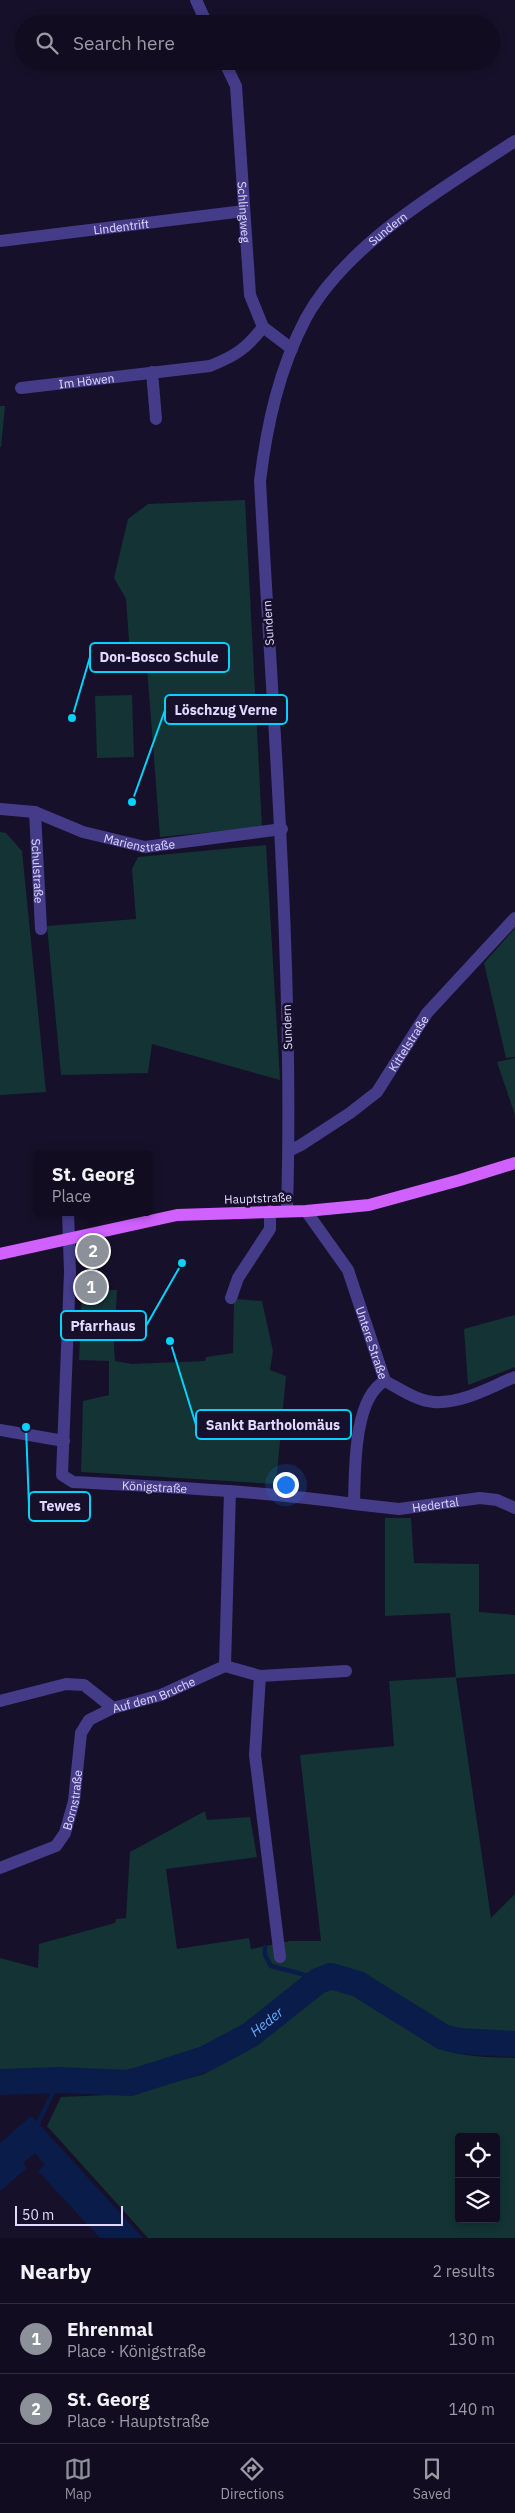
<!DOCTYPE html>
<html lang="en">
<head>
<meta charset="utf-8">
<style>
  body { margin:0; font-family:"IBM Plex Sans",sans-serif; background:#1e1a2d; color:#f1f3f6 }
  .controls { position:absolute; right:15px; bottom:15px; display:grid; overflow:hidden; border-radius:5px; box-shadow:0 2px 8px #0003 }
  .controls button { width:45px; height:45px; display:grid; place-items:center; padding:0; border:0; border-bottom:1px solid #302c3e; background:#110c20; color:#f1f3f6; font:25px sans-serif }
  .scale { position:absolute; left:15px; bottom:12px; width:108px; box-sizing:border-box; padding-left:5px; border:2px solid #e1d9ff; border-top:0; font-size:14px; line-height:18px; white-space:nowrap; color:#e1d9ff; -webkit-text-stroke:4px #17102a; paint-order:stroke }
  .you { position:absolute; left:285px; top:1484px; width:18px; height:18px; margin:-12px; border:4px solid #fff; border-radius:50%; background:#1a73e8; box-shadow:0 0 0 8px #1a73e833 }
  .badge { display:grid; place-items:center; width:32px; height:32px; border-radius:50%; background:#8c9099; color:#fff; font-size:16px; font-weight:700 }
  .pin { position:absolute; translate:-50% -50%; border:2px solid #fff; box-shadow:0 1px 5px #0006 }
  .popup { position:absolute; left:34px; top:1151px; width:118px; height:65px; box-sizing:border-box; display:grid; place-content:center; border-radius:5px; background:#110c20; filter:drop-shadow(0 1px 4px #0005); font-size:16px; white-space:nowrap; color:#9c9ba5 }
  .popup b { font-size:19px; color:#f1f3f6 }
  .popup::after { content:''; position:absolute; left:50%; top:100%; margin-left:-10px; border:10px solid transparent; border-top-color:#110c20 }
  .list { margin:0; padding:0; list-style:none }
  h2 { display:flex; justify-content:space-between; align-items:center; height:65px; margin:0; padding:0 20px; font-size:21px }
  h2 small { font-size:16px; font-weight:400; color:#9c9ba5 }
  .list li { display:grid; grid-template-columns:32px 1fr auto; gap:15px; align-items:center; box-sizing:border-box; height:70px; padding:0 20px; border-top:1px solid #302c3e }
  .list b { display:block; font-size:19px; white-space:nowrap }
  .list p { margin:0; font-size:16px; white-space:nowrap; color:#9c9ba5 }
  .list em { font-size:16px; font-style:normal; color:#9c9ba5 }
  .icon { flex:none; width:28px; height:28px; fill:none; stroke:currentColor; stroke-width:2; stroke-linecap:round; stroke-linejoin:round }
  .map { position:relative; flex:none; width:515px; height:2238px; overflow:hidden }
  .search { position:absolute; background:#110c20; box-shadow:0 2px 8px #0003; left:15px; right:15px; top:15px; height:55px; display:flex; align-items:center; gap:12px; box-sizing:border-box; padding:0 18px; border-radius:28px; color:#9c9ba5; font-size:19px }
  .sheet { height:205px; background:#110c20 }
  nav { display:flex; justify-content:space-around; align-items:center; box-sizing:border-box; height:70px; border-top:1px solid #302c3e; background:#110c20; font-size:14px; color:#9c9ba5 }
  nav a { display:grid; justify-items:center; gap:2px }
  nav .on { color:#8c9099 }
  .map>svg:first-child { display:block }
  .green { fill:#133334; fill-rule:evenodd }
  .water { fill:#0a1c49 }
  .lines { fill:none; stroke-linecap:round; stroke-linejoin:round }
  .stream { stroke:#0a1c49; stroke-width:4.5 }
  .river { stroke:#0a1c49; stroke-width:26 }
  .minor { stroke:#443b89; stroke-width:12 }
  .major { stroke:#d060ff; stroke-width:12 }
  .labels { text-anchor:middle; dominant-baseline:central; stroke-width:5; stroke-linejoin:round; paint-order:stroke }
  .street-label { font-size:12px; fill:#e1d9ff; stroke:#17102a }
  .water-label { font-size:14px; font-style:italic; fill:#67adff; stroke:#17102a }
  .leader { fill:none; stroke:#05d2ff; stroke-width:2 }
  .callout-dot { fill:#05d2ff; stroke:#17102a; stroke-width:2 }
  .callout { fill:#17102a; stroke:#05d2ff; stroke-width:2 }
  .callout-label { font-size:14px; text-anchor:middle; font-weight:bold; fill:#e1d9ff }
</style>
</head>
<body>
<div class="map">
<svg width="515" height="2238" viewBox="0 0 515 2238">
  <rect width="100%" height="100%" fill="#17102a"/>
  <g class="green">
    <polygon points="0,406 5,406 1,447 0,447"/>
    <polygon points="245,500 262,827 160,837 146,654 130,655 126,599 114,578 128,519 148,504"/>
    <polygon points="132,695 134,757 97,758 95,696"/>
    <polygon points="0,832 6,833 22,851 46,1092 0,1095"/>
    <polygon points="266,845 280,1080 152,1044 148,1073 61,1075 47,926 136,919 132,869 138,857"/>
    <polygon points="515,928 515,1057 506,1058 484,963"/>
    <polygon points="515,1058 515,1115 497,1062"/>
    <polygon points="82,1290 117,1290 114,1346 115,1361 132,1364 205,1361 206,1357 233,1353 234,1299 262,1301 273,1351 270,1370 286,1376 276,1484 81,1472 83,1401 109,1395 109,1361 79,1360"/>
    <polygon points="515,1315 515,1367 468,1385 464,1329"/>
    <polygon points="385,1518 411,1518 414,1563 479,1564 479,1612 515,1615 515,1674 456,1678 491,1918 515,1894 515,2036 457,2031 435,2023 362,1979 335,1971 301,1980 238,2030 191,2055 117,2072 0,2072 0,1958 38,1968 39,1944 115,1923 116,1919 126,1918 130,1852 205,1811 207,1820 250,1817 257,1857 166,1869 177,1949 249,1938 251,1949 290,1941 321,1941 300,1755 394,1746 389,1681 456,1677 450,1613 385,1616"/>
    <path d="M 325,1987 C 364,1986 404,2032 439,2047 C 462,2058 490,2057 515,2058 L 515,2238 L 148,2238 L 47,2126 L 61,2097 L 132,2094 L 204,2074 L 254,2046 L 300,2005 ZM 459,2137 L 496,2137 L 496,2219 L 459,2219 Z"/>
  </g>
  <polygon class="water" points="31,2116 38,2123 143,2238 100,2238 38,2171 45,2165 35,2153 23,2163 27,2168 0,2191 0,2143"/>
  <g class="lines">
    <g class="stream">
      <polyline points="265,1947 265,1955 271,1966 302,1974 318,1981"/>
      <polyline points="38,2123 59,2080"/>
    </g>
    <path class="river" id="s1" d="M 0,2082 L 59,2080 L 130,2083 L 205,2059 L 250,2035 L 318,1981 L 331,1976 L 358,1984 L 443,2037 L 459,2041 L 515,2044"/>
    <g class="minor">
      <polyline points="196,0 207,24"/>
      <path id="s2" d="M 224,61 L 236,86 L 250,295 L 263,327 L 292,349"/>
      <path id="s3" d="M 0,241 L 244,211"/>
      <polyline points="152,372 156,419"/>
      <path id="s4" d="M 21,388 L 210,366 C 235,356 246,349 263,327"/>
      <path id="s5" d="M 0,809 L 35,812 L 83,832 L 145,847 L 282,829"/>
      <path id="s6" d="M 35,812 L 41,929"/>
      <path id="s7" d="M 289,1151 L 301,1145 L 350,1113 L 377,1092 L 427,1013 L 515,918"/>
      <path id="s8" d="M 287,1210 C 294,967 273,724 260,481 C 267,424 279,369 306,318 C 347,243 445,187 515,141"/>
      <path id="s9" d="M 306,1211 L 348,1270 L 385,1381 C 400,1389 417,1401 434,1402 C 462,1404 490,1387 515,1377"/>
      <path id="s10" d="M 68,1212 L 70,1272 L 62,1475 L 73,1482 C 167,1487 261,1491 354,1504 C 355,1472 353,1398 385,1381"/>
      <polyline points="231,1298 238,1278 270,1229 270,1211"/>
      <polyline points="0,1430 64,1441"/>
      <path id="s11" d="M 354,1504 L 399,1509 L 480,1498 L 497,1500 L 515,1508"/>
      <polyline points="225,1666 260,1676 346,1671"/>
      <polyline points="260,1676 255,1755 280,1957"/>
      <path id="s12" d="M 0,1701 L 66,1684 L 84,1685 L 113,1708 L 161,1695 L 225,1666 L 230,1491"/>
      <path id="s13" d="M 0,1868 L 56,1846 L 65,1833 L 74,1801 L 81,1733 L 89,1720 L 113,1708"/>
    </g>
    <polyline class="major" points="0,1254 177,1215 306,1211 369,1205 460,1180 515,1163"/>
  </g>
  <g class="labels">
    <g class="street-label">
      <text stroke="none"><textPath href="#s2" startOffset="154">Schlingweg</textPath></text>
      <text stroke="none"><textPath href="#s3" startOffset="122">Lindentrift</textPath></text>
      <text stroke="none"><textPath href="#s8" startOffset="1022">Sundern</textPath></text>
      <text stroke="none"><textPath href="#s4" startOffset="66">Im Höwen</textPath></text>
      <text transform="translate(268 623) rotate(-94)">Sundern</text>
      <text stroke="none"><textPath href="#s5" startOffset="145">Marienstraße</textPath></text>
      <text stroke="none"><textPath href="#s6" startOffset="59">Schulstraße</textPath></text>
      <text transform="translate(287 1027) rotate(-92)">Sundern</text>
      <text stroke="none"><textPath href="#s7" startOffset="164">Kittelstraße</textPath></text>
      <text transform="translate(258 1198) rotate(-2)">Hauptstraße</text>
      <text stroke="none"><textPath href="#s9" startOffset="149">Untere Straße</textPath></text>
      <text stroke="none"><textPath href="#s10" startOffset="358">Königstraße</textPath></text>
      <text stroke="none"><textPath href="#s11" startOffset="82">Hedertal</textPath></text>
      <text stroke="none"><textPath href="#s12" startOffset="166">Auf dem Bruche</textPath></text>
      <text stroke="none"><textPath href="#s13" startOffset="110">Bornstraße</textPath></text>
    </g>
    <g class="water-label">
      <text stroke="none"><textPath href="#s1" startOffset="281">Heder</textPath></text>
    </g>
  </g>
  <path class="leader" d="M72 718L90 657M132 802L165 710M182 1263L146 1326M170 1341L196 1425M26 1427L29 1506"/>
  <g class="callout-dot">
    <circle cx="72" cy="718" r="5"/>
    <circle cx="132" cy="802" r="5"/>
    <circle cx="182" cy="1263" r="5"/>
    <circle cx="170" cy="1341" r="5"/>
    <circle cx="26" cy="1427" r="5"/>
  </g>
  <g class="callout">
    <rect x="90" y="643" width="139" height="29" rx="5"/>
    <rect x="165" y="695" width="122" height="29" rx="5"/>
    <rect x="61" y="1311" width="85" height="29" rx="5"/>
    <rect x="196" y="1410" width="155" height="29" rx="5"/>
    <rect x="29" y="1492" width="61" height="29" rx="5"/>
  </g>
  <g class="callout-label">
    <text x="159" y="662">Don-Bosco Schule</text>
    <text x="226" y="715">Löschzug Verne</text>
    <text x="103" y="1331">Pfarrhaus</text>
    <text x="273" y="1430">Sankt Bartholomäus</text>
    <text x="60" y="1511">Tewes</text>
  </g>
</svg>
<div class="controls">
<button><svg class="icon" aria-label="locate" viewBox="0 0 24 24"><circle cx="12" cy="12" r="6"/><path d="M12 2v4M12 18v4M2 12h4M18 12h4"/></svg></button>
<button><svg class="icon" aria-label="layers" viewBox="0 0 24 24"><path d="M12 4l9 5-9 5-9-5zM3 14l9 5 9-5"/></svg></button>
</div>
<div class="scale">50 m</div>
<div class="you"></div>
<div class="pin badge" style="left:91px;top:1287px">1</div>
<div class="pin badge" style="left:93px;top:1251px">2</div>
<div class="popup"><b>St. Georg</b>Place</div>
<div class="search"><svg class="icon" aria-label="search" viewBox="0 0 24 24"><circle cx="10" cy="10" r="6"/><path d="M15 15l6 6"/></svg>Search here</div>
</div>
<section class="sheet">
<h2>Nearby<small>2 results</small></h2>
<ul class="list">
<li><span class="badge">1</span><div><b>Ehrenmal</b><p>Place · Königstraße</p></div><em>130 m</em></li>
<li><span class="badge">2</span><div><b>St. Georg</b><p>Place · Hauptstraße</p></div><em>140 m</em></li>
</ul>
</section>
<nav>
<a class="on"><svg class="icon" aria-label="map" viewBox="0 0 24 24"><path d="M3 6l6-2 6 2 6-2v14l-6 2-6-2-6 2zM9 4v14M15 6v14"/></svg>Map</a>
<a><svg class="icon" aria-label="directions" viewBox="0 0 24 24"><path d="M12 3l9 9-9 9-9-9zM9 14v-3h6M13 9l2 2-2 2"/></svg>Directions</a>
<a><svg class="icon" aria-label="saved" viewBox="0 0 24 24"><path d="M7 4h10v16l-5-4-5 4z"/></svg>Saved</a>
</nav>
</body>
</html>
